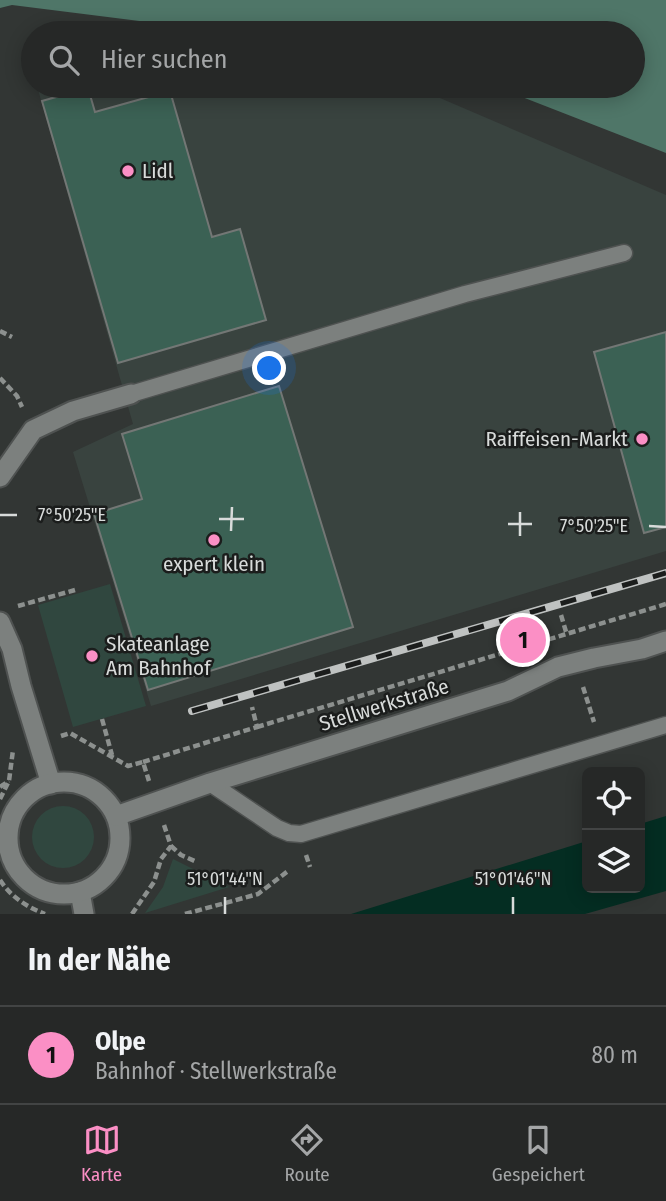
<!DOCTYPE html>
<html lang="de">
<head>
<meta charset="utf-8">
<style>
  body { margin:0; font-family:"Fira Sans Condensed",sans-serif; background:#323433; color:#f1f3f6 }
  .controls { position:absolute; right:21px; bottom:21px; display:grid; overflow:hidden; border-radius:10px; box-shadow:0 4px 18px #0003 }
  .controls button { width:63px; height:63px; display:grid; place-items:center; padding:0; border:0; border-bottom:2px solid #424444; background:#262827; color:#f1f3f6; font:35px sans-serif }
  .you { position:absolute; left:270px; top:369px; width:24px; height:24px; margin:-18px; border:5px solid #fff; border-radius:50%; background:#1a73e8; box-shadow:0 0 0 10px #1a73e833 }
  .badge { display:grid; place-items:center; width:46px; height:46px; border-radius:50%; background:#fb8fc5; color:#111; font-size:23px; font-weight:700 }
  .pin { position:absolute; translate:-50% -50%; border:4px solid #fff; box-shadow:0 2px 7px #0006 }
  .list { margin:0; padding:0; list-style:none }
  h2 { display:flex; justify-content:space-between; align-items:center; height:91px; margin:0; padding:0 28px; font-size:30px }
  h2 small { font-size:23px; font-weight:400; color:#a4a6a7 }
  .list li { display:grid; grid-template-columns:46px 1fr auto; gap:21px; align-items:center; box-sizing:border-box; height:98px; padding:0 28px; border-top:2px solid #424444 }
  .list b { display:block; font-size:26px; white-space:nowrap }
  .list p { margin:0; font-size:23px; white-space:nowrap; color:#a4a6a7 }
  .list em { font-size:23px; font-style:normal; color:#a4a6a7 }
  .icon { flex:none; width:38px; height:38px; fill:none; stroke:currentColor; stroke-width:2; stroke-linecap:round; stroke-linejoin:round }
  .map { position:relative; flex:none; width:666px; height:914px; overflow:hidden }
  .search { position:absolute; background:#262827; box-shadow:0 4px 18px #0003; left:21px; right:21px; top:21px; height:77px; display:flex; align-items:center; gap:18px; box-sizing:border-box; padding:0 24px; border-radius:38px; color:#a4a6a7; font-size:26px }
  .sheet { height:189px; background:#262827 }
  nav { display:flex; justify-content:space-around; align-items:center; box-sizing:border-box; height:98px; border-top:2px solid #424444; background:#262827; font-size:19px; color:#a4a6a7 }
  nav a { display:grid; justify-items:center; gap:4px }
  nav .on { color:#fb8fc5 }
  .map>svg:first-child { display:block }
  .built { fill:#39433f }
  .green { fill:#30473f }
  .forest { fill:#4f7668 }
  .water { fill:#042d22 }
  .building { fill:#3b6154; stroke:#737775; stroke-width:2 }
  .lines { fill:none; stroke-linecap:round; stroke-linejoin:round }
  .service-casing { stroke:#4f5251; stroke-width:19 }
  .minor-casing { stroke:#4f5251; stroke-width:23 }
  .secondary-casing { stroke:#4f5251; stroke-width:23 }
  .path { stroke:#8c908e; stroke-width:4.5; stroke-dasharray:7 3.5; stroke-linecap:butt }
  .service { stroke:#7c807e; stroke-width:16 }
  .minor { stroke:#7c807e; stroke-width:19 }
  .secondary { stroke:#7c807e; stroke-width:19 }
  .rail-casing { stroke:#bfc2c1; stroke-width:8 }
  .rail { stroke:#1b1d1c; stroke-width:5; stroke-dasharray:16; stroke-linecap:butt }
  .ticks { fill:none; stroke:#d8dbda; stroke-width:2.5 }
  .poi-dot { fill:#fb8fc5; stroke:#1b1d1c; stroke-width:2.5 }
  .labels { text-anchor:middle; dominant-baseline:central; stroke-width:5; stroke-linejoin:round; paint-order:stroke }
  .poi-label { font-size:21px; fill:#d8dbda; stroke:#1b1d1c; text-anchor:start }
  .street-label { font-size:21px; fill:#d8dbda; stroke:#1b1d1c }
  .ticks-label { font-size:18px; text-anchor:middle; fill:#d8dbda; stroke:#1b1d1c; stroke-width:5; stroke-linejoin:round; paint-order:stroke }
</style>
</head>
<body>
<div class="map">
<svg width="666" height="914" viewBox="0 0 666 914">
  <rect width="100%" height="100%" fill="#323634"/>
  <polygon class="built" points="37,86 412,86 666,195 666,551 151,706 73,452 133,424"/>
  <g class="green">
    <polygon points="110,584 146,706 73,727 38,605"/>
    <circle cx="63" cy="837" r="31"/>
    <polygon points="173,859 229,887 145,913 163,887"/>
  </g>
  <polygon class="forest" points="0,0 666,0 666,153 494,86 633,86 633,33 235,33 12,5 0,8"/>
  <polygon class="water" points="666,816 666,891 585,914 351,914 587,841 587,888 640,888 640,824"/>
  <g class="building">
    <polygon points="88,88 95,112 170,91 212,237 240,229 266,320 118,363 42,101"/>
    <polygon points="666,332 666,527 644,533 594,352"/>
    <polygon points="279,386 353,627 148,690 94,514 142,499 122,434"/>
  </g>
  <g class="lines">
    <g class="service-casing">
      <g id="service">
        <polyline points="131,394 465,294 624,253"/>
        <polyline points="210,783 277,828 289,833 301,834 666,725"/>
      </g>
    </g>
    <g class="minor-casing">
      <g id="minor">
        <polyline points="0,477 33,430 73,411 131,394"/>
        <polyline points="80,892 84,914"/>
      </g>
    </g>
    <g class="secondary-casing">
      <g id="secondary">
        <polyline points="0,622 12,649 21,686 51,784"/>
        <circle cx="64" cy="838" r="56"/>
        <polyline points="116,816 210,783 508,691 558,667 594,658 642,649 666,641"/>
      </g>
    </g>
    <g class="path">
      <polyline points="0,331 12,337"/>
      <polyline points="0,378 17,396 22,407"/>
      <polyline points="18,606 75,590"/>
      <polyline points="561,615 567,635"/>
      <polyline points="583,687 594,722"/>
      <polyline points="102,719 112,755"/>
      <polyline points="257,727 666,604"/>
      <polyline points="61,736 70,733 128,766 143,762 149,781"/>
      <polyline points="143,762 257,727 252,707"/>
      <polyline points="0,787 9,781"/>
      <polyline points="0,799 9,781 13,750"/>
      <polyline points="171,846 181,855 197,862"/>
      <polyline points="306,855 310,867"/>
      <path d="M 0,880 C 11,897 27,907 45,914"/>
      <polyline points="132,914 154,882 161,859 171,846 164,825"/>
      <polyline points="185,914 258,894 288,871"/>
    </g>
    <use href="#service" class="service"/>
    <use href="#minor" class="minor"/>
    <use href="#secondary" class="secondary"/>
    <g class="rail-casing">
      <polyline id="rail" points="192,711 666,573"/>
    </g>
    <use href="#rail" class="rail"/>
  </g>
  <path class="ticks" d="M 0,515 L 17,515M 219,519 L 244,519M 508,524 L 532,524M 649,526 L 666,527M 231,531 L 232,507M 520,536 L 520,512M 225,914 L 225,897M 513,914 L 513,897"/>
  <g class="poi-dot">
    <circle cx="128" cy="171" r="7"/>
    <circle cx="642" cy="439" r="7"/>
    <circle cx="214" cy="540" r="7"/>
    <circle cx="92" cy="656" r="7"/>
  </g>
  <g class="labels">
    <g class="poi-label">
      <text x="142" y="171">Lidl</text>
      <text x="628" y="439" text-anchor="end">Raiffeisen-Markt</text>
      <text x="214" y="564" text-anchor="middle">expert klein</text>
      <text x="106" y="644">Skateanlage<tspan x="106" dy="24">Am Bahnhof</tspan></text>
    </g>
    <g class="street-label">
      <text transform="translate(384 705) rotate(-17)">Stellwerkstraße</text>
    </g>
  </g>
  <g class="ticks-label">
    <text x="72" y="521">7°50'25"E</text>
    <text x="594" y="532">7°50'25"E</text>
    <text x="225" y="885">51°01'44"N</text>
    <text x="513" y="885">51°01'46"N</text>
  </g>
</svg>
<div class="controls">
<button><svg class="icon" aria-label="locate" viewBox="0 0 24 24"><circle cx="12" cy="12" r="6"/><path d="M12 2v4M12 18v4M2 12h4M18 12h4"/></svg></button>
<button><svg class="icon" aria-label="layers" viewBox="0 0 24 24"><path d="M12 4l9 5-9 5-9-5zM3 14l9 5 9-5"/></svg></button>
</div>
<div class="you"></div>
<div class="pin badge" style="left:523px;top:640px">1</div>
<div class="search"><svg class="icon" aria-label="search" viewBox="0 0 24 24"><circle cx="10" cy="10" r="6"/><path d="M15 15l6 6"/></svg>Hier suchen</div>
</div>
<section class="sheet">
<h2>In der Nähe<small></small></h2>
<ul class="list">
<li><span class="badge">1</span><div><b>Olpe</b><p>Bahnhof · Stellwerkstraße</p></div><em>80 m</em></li>
</ul>
</section>
<nav>
<a class="on"><svg class="icon" aria-label="map" viewBox="0 0 24 24"><path d="M3 6l6-2 6 2 6-2v14l-6 2-6-2-6 2zM9 4v14M15 6v14"/></svg>Karte</a>
<a><svg class="icon" aria-label="directions" viewBox="0 0 24 24"><path d="M12 3l9 9-9 9-9-9zM9 14v-3h6M13 9l2 2-2 2"/></svg>Route</a>
<a><svg class="icon" aria-label="saved" viewBox="0 0 24 24"><path d="M7 4h10v16l-5-4-5 4z"/></svg>Gespeichert</a>
</nav>
</body>
</html>
